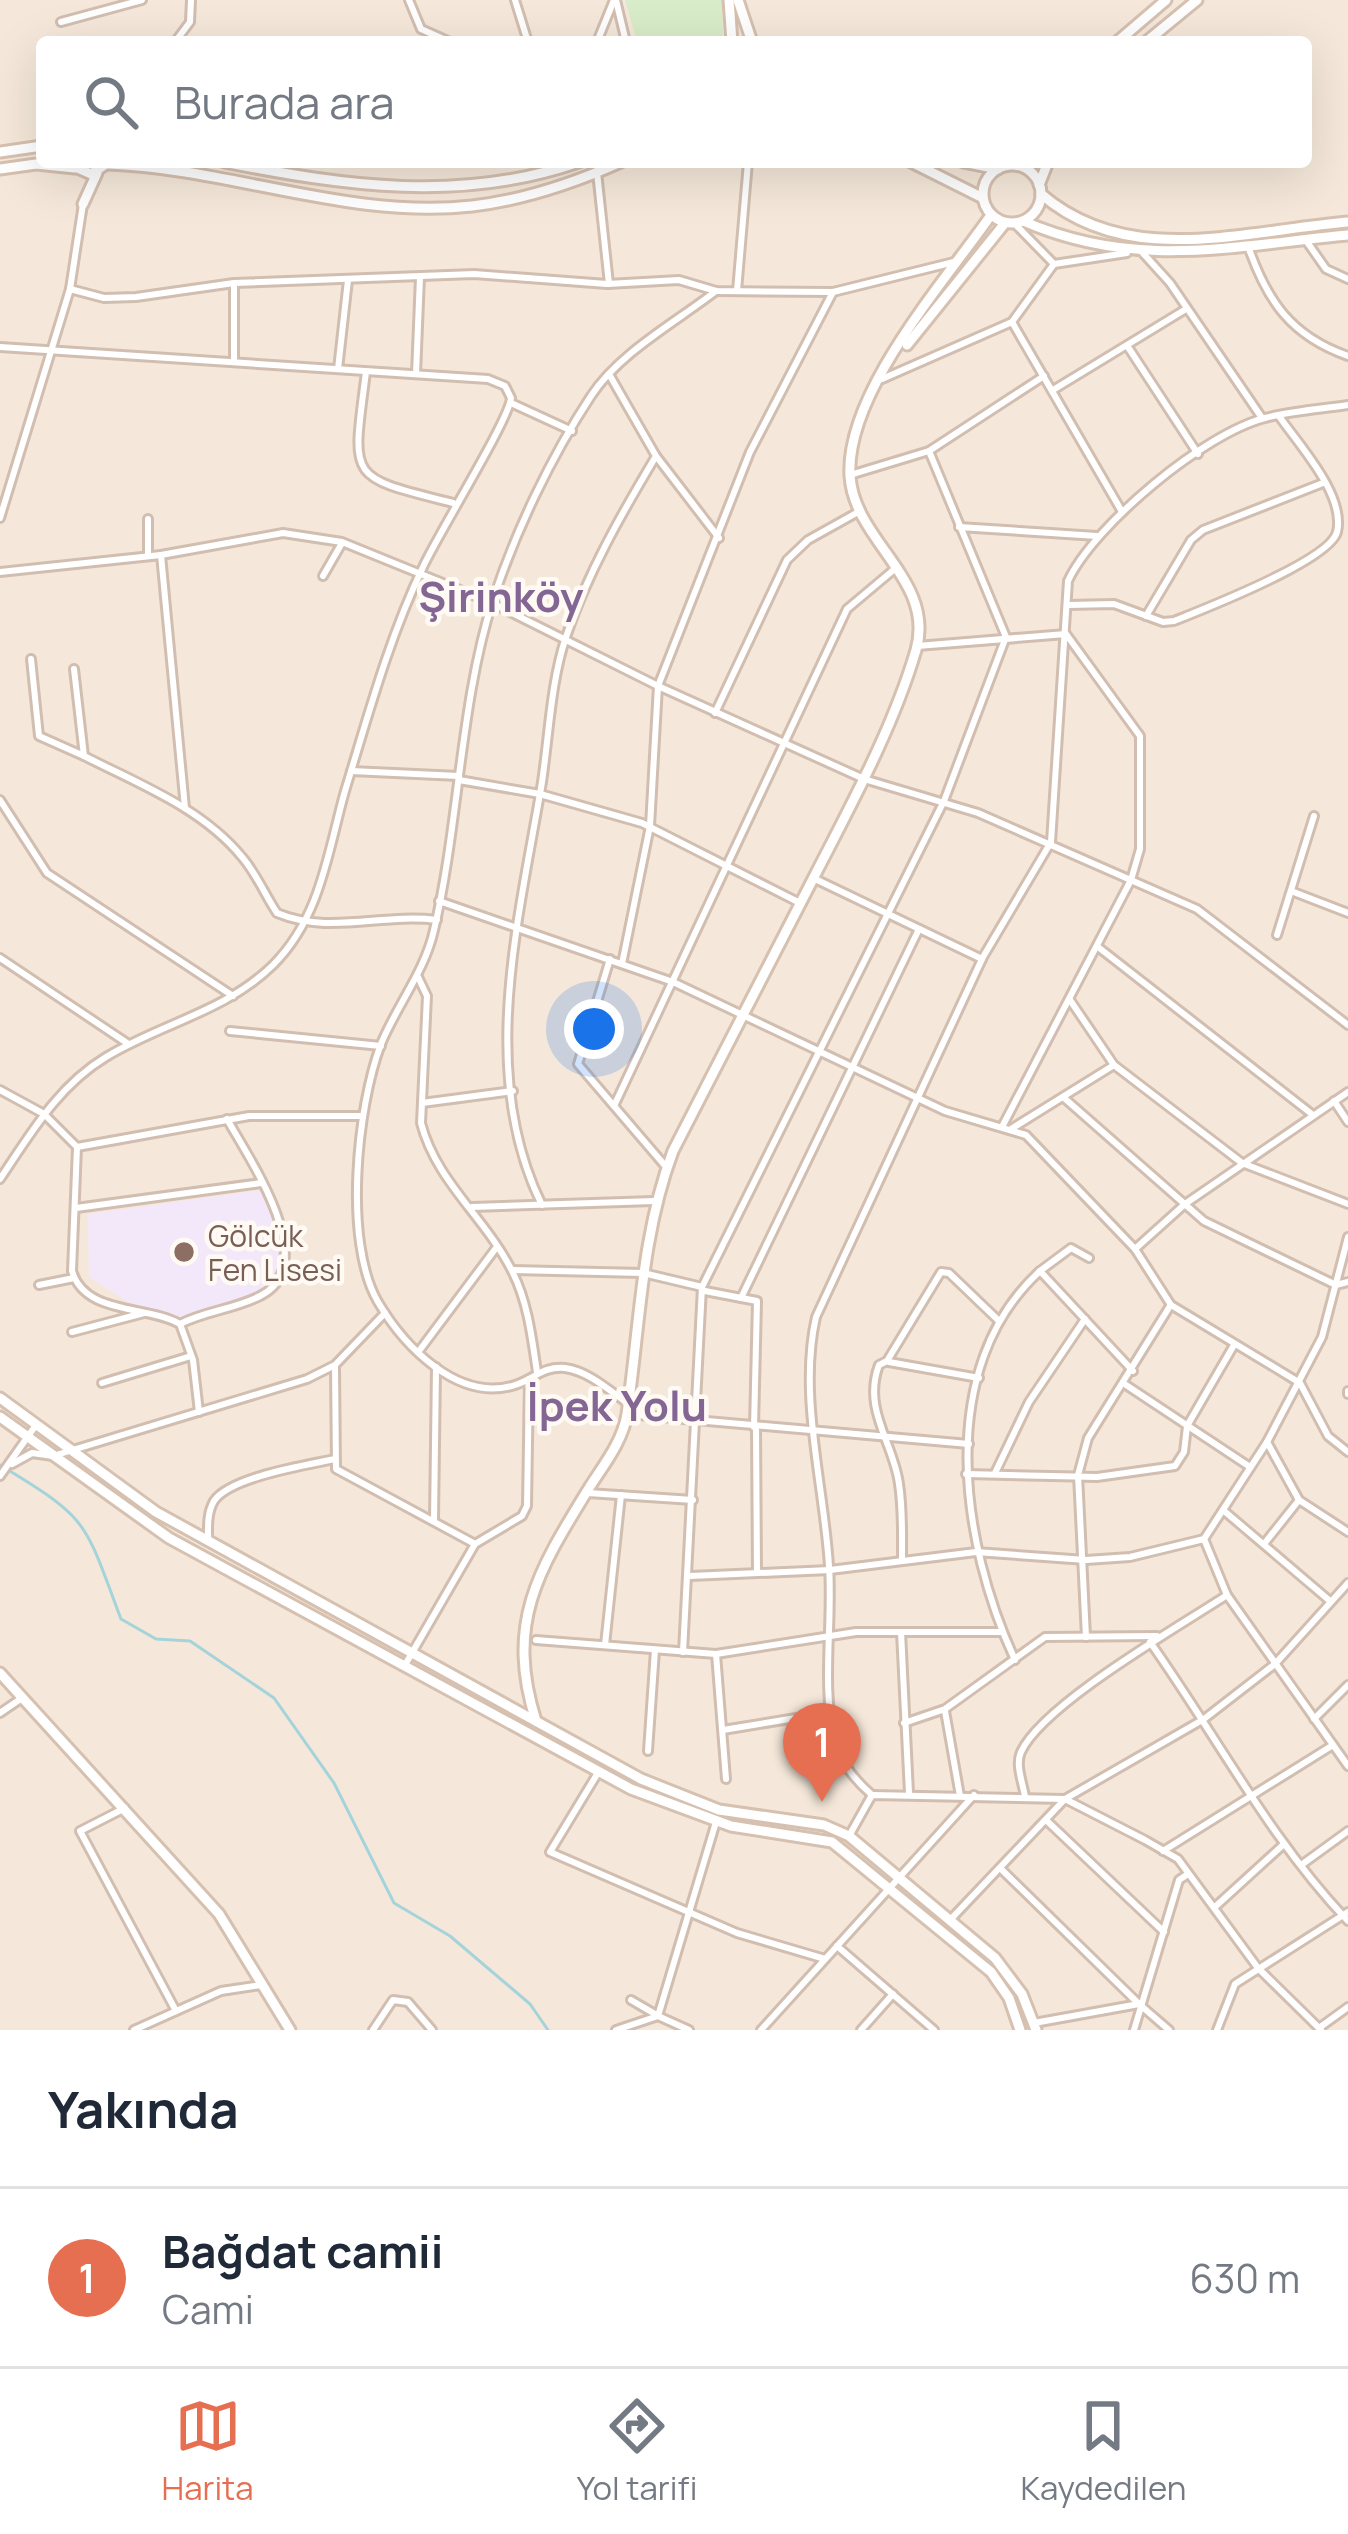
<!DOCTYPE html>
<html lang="tr">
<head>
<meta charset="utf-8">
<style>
  body { margin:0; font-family:Manrope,sans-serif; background:#f2f2f3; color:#1f2937 }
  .you { position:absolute; left:594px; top:1029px; width:42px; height:42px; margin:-30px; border:9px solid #fff; border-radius:50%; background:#1a73e8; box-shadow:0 0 0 18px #1a73e833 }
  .badge { display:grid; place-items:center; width:78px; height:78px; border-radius:50%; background:#e76f51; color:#fff; font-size:39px; font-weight:700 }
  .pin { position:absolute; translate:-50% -99px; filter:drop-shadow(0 3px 6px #0008) }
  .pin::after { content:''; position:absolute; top:63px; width:42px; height:36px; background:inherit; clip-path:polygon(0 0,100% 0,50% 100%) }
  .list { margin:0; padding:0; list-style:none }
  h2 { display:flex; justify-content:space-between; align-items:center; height:156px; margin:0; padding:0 48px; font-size:51px }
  h2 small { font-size:39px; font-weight:400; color:#747a83 }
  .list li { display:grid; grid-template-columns:78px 1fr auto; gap:36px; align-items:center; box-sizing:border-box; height:180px; padding:0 48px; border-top:3px solid #e0e1e3 }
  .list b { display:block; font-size:45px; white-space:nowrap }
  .list p { margin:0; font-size:39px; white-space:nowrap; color:#747a83 }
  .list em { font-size:39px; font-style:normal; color:#747a83 }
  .icon { flex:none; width:66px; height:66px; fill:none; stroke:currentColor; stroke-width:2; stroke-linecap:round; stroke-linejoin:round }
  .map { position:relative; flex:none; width:1348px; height:2030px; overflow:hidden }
  .search { position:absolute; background:#fff; box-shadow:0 12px 48px #0002; left:36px; right:36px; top:36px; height:132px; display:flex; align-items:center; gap:30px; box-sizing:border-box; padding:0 42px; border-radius:12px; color:#747a83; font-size:45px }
  .sheet { height:336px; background:#fff }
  nav { display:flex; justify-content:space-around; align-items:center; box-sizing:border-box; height:168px; border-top:3px solid #e0e1e3; background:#fff; font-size:33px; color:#747a83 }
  nav a { display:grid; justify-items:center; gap:6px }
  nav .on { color:#e76f51 }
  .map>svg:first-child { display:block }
  .residential { fill:#f5e8da; fill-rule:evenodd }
  .education { fill:#f3e8fa }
  .green { fill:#d8ecc9 }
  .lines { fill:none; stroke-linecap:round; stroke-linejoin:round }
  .stream { stroke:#a5d3da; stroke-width:3 }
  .street-casing { stroke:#d1beb0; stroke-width:12 }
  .secondary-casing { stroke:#d6c0b0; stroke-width:15 }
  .street { stroke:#fff; stroke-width:6 }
  .secondary { stroke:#fff; stroke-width:9 }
  .education-dot { fill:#8d6e63; stroke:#fffaf3; stroke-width:4.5 }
  .labels { text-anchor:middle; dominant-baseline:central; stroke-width:9; stroke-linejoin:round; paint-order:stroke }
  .education-label { font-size:30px; fill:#785e54; stroke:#fffaf3; text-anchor:start }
  .district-label { font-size:42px; font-weight:bold; fill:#846695; stroke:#fffaf3 }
</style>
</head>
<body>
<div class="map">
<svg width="1348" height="2030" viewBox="0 0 1348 2030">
  <rect width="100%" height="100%" fill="#fdf6ec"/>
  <path class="residential" d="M 0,0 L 1348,0 L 1348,2030 L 0,2030 ZM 42,42 L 1306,42 L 1306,162 L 42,162 Z"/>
  <polygon class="education" points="261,1190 283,1245 281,1269 272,1285 254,1295 177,1318 137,1308 89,1277 88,1214"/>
  <polygon class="green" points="625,0 722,0 723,42 637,42"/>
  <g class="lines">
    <path class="stream" d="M 0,1465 C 91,1520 84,1521 121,1619 L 156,1639 L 190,1641 L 274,1698 L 334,1783 L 394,1903 L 450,1936 L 530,2004 L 548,2030"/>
    <g class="street-casing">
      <g id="street">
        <polyline points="409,0 421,29 450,42"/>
        <polyline points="515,0 528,42"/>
        <polyline points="616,0 626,42"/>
        <polyline points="61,22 142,0"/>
        <polyline points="175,42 190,22 191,0"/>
        <polyline points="597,42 614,0"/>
        <polyline points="597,172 609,284"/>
        <polyline points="1014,223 1054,264 1127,253"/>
        <polyline points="1305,239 1326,269 1348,279"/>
        <path d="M 1248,246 C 1267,301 1291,336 1348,356"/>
        <polyline points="1141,251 1170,283 1262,418"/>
        <polyline points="70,289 104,298 136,297 234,283 474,274 607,284 679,280 716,291 833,292 958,261"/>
        <polyline points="737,291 748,162"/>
        <polyline points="1012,322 1121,510"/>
        <path d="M 0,347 L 488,379 L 505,386 L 511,398 C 509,420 438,534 423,567 C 389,638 368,716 345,791 C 328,851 321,917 273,965 C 225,1012 162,1023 106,1057 C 58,1086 31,1133 0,1179"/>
        <polyline points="1128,347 1198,454"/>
        <polyline points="234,361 234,283"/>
        <polyline points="338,369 348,280"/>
        <path d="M 366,372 C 352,481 346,476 453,503"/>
        <polyline points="416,374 420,277"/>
        <polyline points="609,374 656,456 719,538"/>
        <polyline points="882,379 1012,322 1054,264"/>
        <polyline points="1053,390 1186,309"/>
        <polyline points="511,403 572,431"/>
        <polyline points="850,475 929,451 1044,376"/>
        <polyline points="0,518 70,289 83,204"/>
        <polyline points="959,527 1097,536"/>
        <polyline points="161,555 185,808"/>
        <polyline points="148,556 148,519"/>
        <polyline points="0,572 161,555 283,533 342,542 492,603 658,686 864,779 978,813 1197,909 1348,1025"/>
        <polyline points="323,576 342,543"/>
        <path d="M 1068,605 L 1114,604 L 1163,622 L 1174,621 C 1204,609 1330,560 1337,532 C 1346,495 1298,444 1279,416"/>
        <polyline points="1146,616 1191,540 1203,530 1323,483"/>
        <polyline points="917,646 1066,634 1140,736 1140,849 1131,880 1003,1125"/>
        <polyline points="31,659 39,736 84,756"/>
        <path d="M 74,669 L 84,756 C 139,784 202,808 242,857 C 256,873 265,895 277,913 C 330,935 381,913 437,920"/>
        <polyline points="715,713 787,560 808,540 860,511"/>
        <polyline points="351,771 459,776"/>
        <polyline points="459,780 540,794 642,823 800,903"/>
        <polyline points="0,800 47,873 233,996"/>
        <polyline points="813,878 982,959"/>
        <polyline points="1291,891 1348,913"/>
        <polyline points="439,901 673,982 945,1111 1026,1135 1135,1249 1171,1305 1300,1383 1328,1436 1348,1452"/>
        <polyline points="1277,935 1314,816"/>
        <polyline points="1098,947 1313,1115"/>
        <polyline points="0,958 127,1043"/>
        <polyline points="610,959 578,1064 667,1168"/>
        <polyline points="622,964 650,826 658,686 750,452 833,292"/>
        <path d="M 418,977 L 427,996 L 421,1123 C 436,1182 487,1219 513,1273 C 528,1303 532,1339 537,1372"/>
        <polyline points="1070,1000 1114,1065 1242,1163 1348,1204"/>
        <polyline points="230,1031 381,1046"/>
        <path d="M 0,1090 L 44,1114 L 77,1147 L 72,1271 C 85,1315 146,1305 180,1324 L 193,1360 L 199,1412"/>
        <polyline points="1063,1097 1204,1221 1336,1285 1348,1282"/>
        <polyline points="1334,1101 1348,1122"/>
        <polyline points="422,1103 513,1091"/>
        <polyline points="614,1106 847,609 897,567"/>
        <polyline points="1011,1129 1114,1065"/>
        <polyline points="77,1147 249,1116 363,1116"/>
        <path d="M 542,1205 C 477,1074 519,919 542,782 C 549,735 551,681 566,637 C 587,574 622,513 656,456"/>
        <polyline points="472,1207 654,1201"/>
        <polyline points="76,1208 261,1183"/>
        <polyline points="1135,1249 1185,1204 1348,1092"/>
        <polyline points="512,1270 643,1273 702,1287"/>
        <polyline points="1040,1271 1071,1248 1089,1258"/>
        <polyline points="39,1285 74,1278"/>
        <polyline points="705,1291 757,1301 754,1427"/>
        <polyline points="741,1298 919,929"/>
        <path d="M 180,1324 C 205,1311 235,1309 260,1296 C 323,1265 249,1159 227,1119"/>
        <polyline points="72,1332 144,1313"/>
        <polyline points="419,1351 496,1248"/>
        <polyline points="889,1362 979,1378"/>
        <polyline points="335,1367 336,1469 475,1544"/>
        <polyline points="102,1383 191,1356"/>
        <polyline points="1126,1385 1250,1467"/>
        <polyline points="1348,1391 1348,1394"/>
        <path d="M 627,1403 C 609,1390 588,1371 565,1368 C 543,1366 534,1379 515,1385 C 458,1403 404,1346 378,1302 C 343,1242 357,1107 381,1044 C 397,1005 425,971 434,930 C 459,825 460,702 493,600 C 516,530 551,457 591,396 C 619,353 676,322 716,291"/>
        <polyline points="627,1414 969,1444"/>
        <polyline points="756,1427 757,1573"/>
        <polyline points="1267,1442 1299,1500 1348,1532"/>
        <polyline points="12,1464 32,1453 53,1456 307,1379 335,1365 385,1313"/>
        <polyline points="995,1473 1029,1402 1085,1319"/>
        <polyline points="966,1474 1097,1477 1175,1466 1184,1452 1187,1426 1234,1345"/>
        <polyline points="0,1476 36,1425"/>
        <polyline points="588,1493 693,1500"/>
        <polyline points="1223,1510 1330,1601"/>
        <polyline points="434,1520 436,1367"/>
        <polyline points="1204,1539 1227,1595 1348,1766"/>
        <path d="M 208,1540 C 208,1527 207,1513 214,1501 C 230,1477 307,1465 335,1459"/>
        <polyline points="1264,1544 1299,1500"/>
        <path d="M 902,1561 C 902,1535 903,1510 899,1484 C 894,1444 862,1409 879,1365 L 887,1361 L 941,1272 L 949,1273 L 998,1320"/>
        <polyline points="690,1576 830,1570 976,1552 1086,1560 1130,1557 1204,1539 1267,1442 1322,1337 1348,1237"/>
        <polyline points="901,1632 909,1793"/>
        <polyline points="1086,1637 1078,1475 1088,1438 1170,1306"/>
        <polyline points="536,1640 716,1654 856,1632 1002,1632"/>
        <path d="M 1150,1642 C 1216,1735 1269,1838 1348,1921"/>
        <polyline points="605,1645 621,1495"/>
        <polyline points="683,1652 702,1287 944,801 1006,637 929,451"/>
        <polyline points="716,1654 726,1779"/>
        <path d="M 1015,1660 C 961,1543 934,1368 1040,1271 L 1133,1371"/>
        <polyline points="405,1665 475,1544 522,1516 527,1506 529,1379"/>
        <polyline points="945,1711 960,1796"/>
        <polyline points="0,1713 22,1698"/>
        <polyline points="1314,1719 1348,1685"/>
        <polyline points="904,1723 945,1709 1045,1637 1157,1636"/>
        <polyline points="723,1730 832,1712"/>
        <polyline points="648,1751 655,1650"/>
        <polyline points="599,1771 550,1852 737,1933 825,1959"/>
        <path d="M 872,1795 C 856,1781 841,1764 835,1743 C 821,1687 833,1623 829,1566 C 824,1485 798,1395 816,1317 L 983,957 L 1051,842 L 1068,581 C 1094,525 1205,433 1265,418 C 1291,411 1321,409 1348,405"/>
        <path d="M 1025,1797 C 1023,1783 1015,1765 1021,1752 C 1043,1704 1180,1626 1227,1595"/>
        <polyline points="125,1808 80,1831 176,2011"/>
        <polyline points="1046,1820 1164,1932"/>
        <polyline points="849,1836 872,1795 1065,1799 1145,1840 1178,1859 1258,1968 1321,2030"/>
        <polyline points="1163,1851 1333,1745"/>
        <polyline points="1304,1863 1348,1831"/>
        <polyline points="1000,1868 1139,2004"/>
        <polyline points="1216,1906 1284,1844"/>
        <polyline points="951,1919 1065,1799 1204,1719 1275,1664 1348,1583"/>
        <polyline points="837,1946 934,2030"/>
        <polyline points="631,2000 655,2014"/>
        <polyline points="1034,2023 1139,2004 1169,2030"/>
        <polyline points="1319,2028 1348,2007"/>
        <polyline points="134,2030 221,1991 261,1985"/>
        <polyline points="373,2030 393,2000 408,2002 432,2030"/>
        <polyline points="616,2030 658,2016"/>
        <polyline points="689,2030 658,2016 716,1822"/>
        <polyline points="761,2030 974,1795"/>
        <polyline points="861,2030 893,1994"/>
        <polyline points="1134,2030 1179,1880 1188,1874"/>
        <polyline points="1217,2030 1235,1984 1348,1912"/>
      </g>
    </g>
    <g class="secondary-casing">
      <g id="secondary">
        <polyline points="729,0 732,42"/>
        <polyline points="738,0 752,42"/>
        <polyline points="1117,42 1166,0"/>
        <polyline points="1146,42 1197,0"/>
        <polyline points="0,152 42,146"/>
        <path d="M 224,162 C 345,186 461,203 579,162"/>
        <polyline points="911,162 983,198"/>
        <polyline points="963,162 998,169"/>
        <path d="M 108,164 C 228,168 351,220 472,206 C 524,200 574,183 621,162"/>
        <circle cx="1012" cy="194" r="29"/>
        <polyline points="73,166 91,174 109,162"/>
        <polyline points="0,169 36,164 75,168"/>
        <polyline points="1039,185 1048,162"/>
        <path d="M 1041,194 C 1128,269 1243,231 1348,222"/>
        <polyline points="83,204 97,173"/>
        <path d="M 1023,221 C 1135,270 1231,246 1348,235"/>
        <polyline points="907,345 1005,223"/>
        <polyline points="0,1398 156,1512 641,1779 719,1810 824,1825 849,1836 995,1958 1022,1994 1036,2030"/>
        <polyline points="0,1417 169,1538 631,1789 731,1826 832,1842 991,1972 1009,1998 1020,2030"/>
        <polyline points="0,1673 219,1914 290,2030"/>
        <path d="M 536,1721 C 505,1623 538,1571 589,1488 C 603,1466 623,1441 627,1414 C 640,1325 641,1236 673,1151 C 720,1059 768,967 815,875 C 852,803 893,728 916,650 C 936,580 854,541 850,476 C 845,393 945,281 991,215"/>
      </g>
    </g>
    <use href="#street" class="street"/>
    <use href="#secondary" class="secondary"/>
  </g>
  <circle class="education-dot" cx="184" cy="1252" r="12"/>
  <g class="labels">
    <g class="education-label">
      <text x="208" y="1235">Gölcük<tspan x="208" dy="34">Fen Lisesi</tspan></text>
    </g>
    <g class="district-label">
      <text x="501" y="596">Şirinköy</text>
      <text x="617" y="1405">İpek Yolu</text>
    </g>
  </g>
</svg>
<div class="you"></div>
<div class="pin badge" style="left:822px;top:1802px">1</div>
<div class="search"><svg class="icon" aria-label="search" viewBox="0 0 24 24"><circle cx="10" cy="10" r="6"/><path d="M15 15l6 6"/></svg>Burada ara</div>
</div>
<section class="sheet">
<h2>Yakında<small></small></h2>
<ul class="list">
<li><span class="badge">1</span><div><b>Bağdat camii</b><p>Cami</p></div><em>630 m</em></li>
</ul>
</section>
<nav>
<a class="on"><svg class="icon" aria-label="map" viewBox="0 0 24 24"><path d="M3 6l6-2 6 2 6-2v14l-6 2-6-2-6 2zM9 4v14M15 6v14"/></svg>Harita</a>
<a><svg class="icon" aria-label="directions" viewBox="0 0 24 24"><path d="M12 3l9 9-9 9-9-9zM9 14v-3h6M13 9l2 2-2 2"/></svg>Yol tarifi</a>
<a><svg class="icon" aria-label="saved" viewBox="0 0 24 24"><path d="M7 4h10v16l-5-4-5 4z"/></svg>Kaydedilen</a>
</nav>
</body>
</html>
